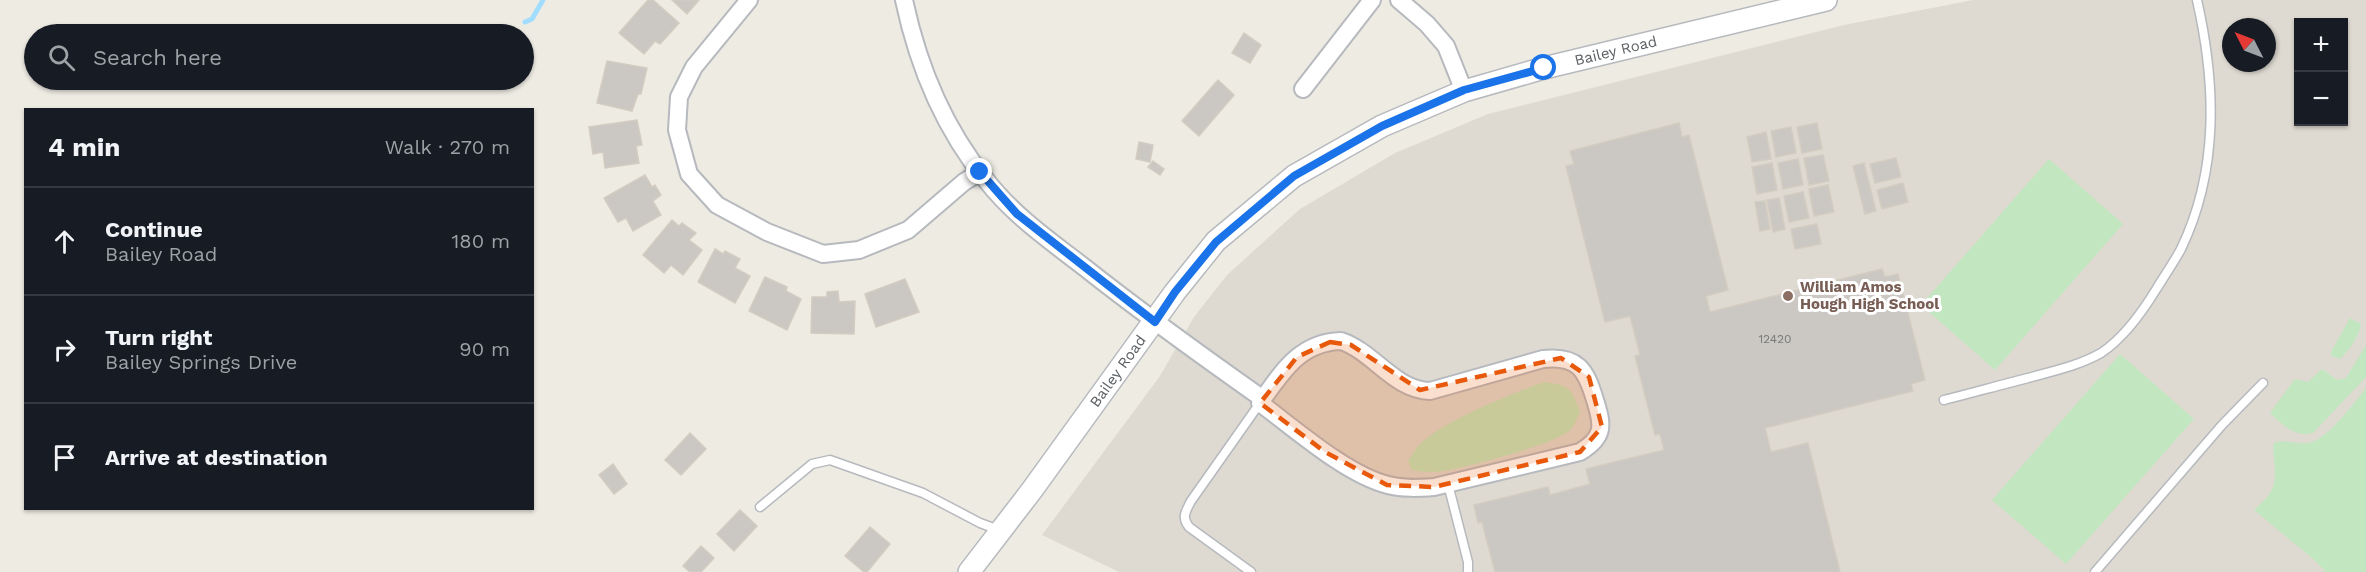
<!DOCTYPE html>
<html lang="en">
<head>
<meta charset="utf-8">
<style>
  body { margin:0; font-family:"Work Sans",sans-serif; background:#20242c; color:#f1f3f6 }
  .controls { position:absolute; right:18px; top:18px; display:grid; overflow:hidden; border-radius:0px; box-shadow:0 2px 4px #0004 }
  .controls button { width:54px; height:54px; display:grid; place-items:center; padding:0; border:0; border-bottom:2px solid #363941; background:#171b24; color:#f1f3f6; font:30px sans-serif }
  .compass { position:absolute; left:2222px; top:18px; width:54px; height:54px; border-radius:50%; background:#171b24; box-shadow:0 2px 4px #0004; rotate:312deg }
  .stop { position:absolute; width:18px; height:18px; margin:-14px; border:4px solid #1a73e8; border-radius:50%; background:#fff }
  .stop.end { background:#1a73e8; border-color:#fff; box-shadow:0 2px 6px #0008 }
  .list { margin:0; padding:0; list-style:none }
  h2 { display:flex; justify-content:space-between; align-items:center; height:78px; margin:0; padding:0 24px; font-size:26px }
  h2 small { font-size:20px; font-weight:400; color:#9ea1a6 }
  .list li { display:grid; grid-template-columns:39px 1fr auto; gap:18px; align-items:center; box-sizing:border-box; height:108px; padding:0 24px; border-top:2px solid #363941 }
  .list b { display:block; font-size:22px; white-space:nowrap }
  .list p { margin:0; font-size:20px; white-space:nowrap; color:#9ea1a6 }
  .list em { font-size:20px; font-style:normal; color:#9ea1a6 }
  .icon { flex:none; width:33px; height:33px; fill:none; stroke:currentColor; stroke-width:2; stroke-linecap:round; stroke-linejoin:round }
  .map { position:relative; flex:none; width:2366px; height:572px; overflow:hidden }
  .search { position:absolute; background:#171b24; box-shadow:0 2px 4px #0004; left:24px; top:24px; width:510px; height:66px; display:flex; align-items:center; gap:15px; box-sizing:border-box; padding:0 21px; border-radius:33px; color:#9ea1a6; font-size:22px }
  .panel { position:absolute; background:#171b24; box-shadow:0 2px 4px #0004; left:24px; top:108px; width:510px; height:402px; border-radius:0px }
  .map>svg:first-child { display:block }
  .education { fill:#dedad1; fill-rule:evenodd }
  .green { fill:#c2e6bf }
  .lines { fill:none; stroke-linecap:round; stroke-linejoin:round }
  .stream { stroke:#a2ddff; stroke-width:5 }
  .building { fill:#cbc7c2; stroke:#d3ccc1; stroke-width:1.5 }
  .service-casing { stroke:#b6b9be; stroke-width:11 }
  .minor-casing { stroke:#b6b9be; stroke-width:20 }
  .tertiary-casing { stroke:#b6b9be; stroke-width:24 }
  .service { stroke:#fff; stroke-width:8 }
  .minor { stroke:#fff; stroke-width:16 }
  .tertiary { stroke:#fff; stroke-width:21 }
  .route { stroke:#1a73e8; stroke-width:8 }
  .marked { fill:#e8590c; fill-opacity:0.2; stroke:#e8590c; stroke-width:4.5; stroke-dasharray:12 8; stroke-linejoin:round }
  .education-dot { fill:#8d6e63; stroke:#fff; stroke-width:2 }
  .labels { text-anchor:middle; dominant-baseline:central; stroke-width:6; stroke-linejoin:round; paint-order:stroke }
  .number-label { font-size:12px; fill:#777a7c }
  .street-label { font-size:15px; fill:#5b6064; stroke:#fff }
  .education-label { font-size:15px; font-weight:bold; fill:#785e54; stroke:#fff; text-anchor:start }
</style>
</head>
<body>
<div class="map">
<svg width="2366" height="572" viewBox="0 0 2366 572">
  <rect width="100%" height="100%" fill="#eeebe3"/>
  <path class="education" d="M 1973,0 L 2366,0 L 2366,572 L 1119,572 L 1042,535 L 1160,376 L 1194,317 L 1227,275 L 1300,209 L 1395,153 L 1488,114 L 1844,25 ZM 2298,22 L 2344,22 L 2344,122 L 2298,122 ZM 2231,27 L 2267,27 L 2267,63 L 2231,63 Z"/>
  <g class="green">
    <polygon points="2049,159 2123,224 1995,370 1921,305"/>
    <path d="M 2350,318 L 2361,324 C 2359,337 2349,350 2340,359 L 2331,356 L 2331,352 Z"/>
    <path d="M 2366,345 L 2366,377 L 2313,433 C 2296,438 2282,425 2270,413 L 2295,379 L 2308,382 L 2322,369 L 2337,380 L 2346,378 Z"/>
    <polygon points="2120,354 2194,419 2066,564 1992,500"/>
    <path d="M 1544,382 C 1569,385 1572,388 1580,412 C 1577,417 1575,425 1571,429 C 1558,444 1467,467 1444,471 C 1433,473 1422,472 1412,470 L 1408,461 C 1412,455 1416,447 1422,442 C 1450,418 1509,395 1544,382 Z"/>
    <path d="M 2366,388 L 2366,572 L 2326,572 L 2312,558 L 2254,510 C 2281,487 2275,479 2273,446 L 2275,442 C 2286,439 2300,446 2312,442 C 2329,437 2355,402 2366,388 Z"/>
  </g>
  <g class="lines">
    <polyline class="stream" points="525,22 532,19 543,0"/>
  </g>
  <g class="building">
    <polygon points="648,0 653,0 679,23 660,44 655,41 644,54 619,33"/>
    <polygon points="672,0 699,0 687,14"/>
    <polygon points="1244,33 1261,45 1250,63 1232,53"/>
    <polygon points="607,61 647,68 641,94 638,94 632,111 597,103"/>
    <polygon points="1218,80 1234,95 1199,136 1182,121"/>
    <polygon points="637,120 642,145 636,146 639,163 605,168 603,152 593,154 589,127"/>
    <polygon points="1679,123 1682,137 1689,135 1728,290 1706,296 1710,312 1882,269 1885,277 1898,274 1925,380 1911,384 1913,391 1765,428 1771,452 1808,443 1840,572 1495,572 1482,522 1478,523 1474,505 1548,487 1550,495 1590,484 1586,469 1664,450 1660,434 1655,435 1635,356 1640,355 1630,316 1605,322 1566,166 1574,164 1570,151"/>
    <polygon points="1817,123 1822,149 1802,153 1797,127"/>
    <polygon points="1791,127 1796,153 1776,157 1771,131"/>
    <polygon points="1766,132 1771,159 1752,162 1747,137"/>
    <polygon points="1139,142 1153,145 1150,162 1136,159"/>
    <polygon points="1823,155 1829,181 1809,185 1804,158"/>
    <polygon points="1896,158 1901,177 1875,183 1870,164"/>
    <polygon points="1798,159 1803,185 1783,189 1778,163"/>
    <polygon points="1153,161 1164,169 1160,175 1148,167"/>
    <polygon points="1772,163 1777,190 1757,194 1752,167"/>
    <polygon points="1864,163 1876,211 1865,214 1853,166"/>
    <polygon points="645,175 652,187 655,185 661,195 653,201 661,215 633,231 626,218 618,222 604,198"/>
    <polygon points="1903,183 1908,202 1882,209 1877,190"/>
    <polygon points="1828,185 1834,212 1814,216 1809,189"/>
    <polygon points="1803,192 1809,218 1789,222 1784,196"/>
    <polygon points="1779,198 1785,229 1773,232 1767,200"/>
    <polygon points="1765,201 1770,229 1760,231 1755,202"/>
    <polygon points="672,220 679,226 682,223 696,233 689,240 702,250 683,275 671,265 664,273 643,255"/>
    <polygon points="1817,224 1821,244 1795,249 1791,229"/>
    <polygon points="715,249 723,254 725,251 740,259 735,268 750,276 735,303 698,282"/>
    <polygon points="765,277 787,287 786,291 801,299 787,330 749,311"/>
    <polygon points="905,279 919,312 876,327 865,294"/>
    <polygon points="838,291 839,302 855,301 854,334 811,333 812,297 827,297 827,292"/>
    <polygon points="690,433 706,449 681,475 665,460"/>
    <polygon points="613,464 627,484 614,494 599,475"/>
    <polygon points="740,510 757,526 734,551 717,534"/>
    <polygon points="870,527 890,544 867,572 864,572 845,556"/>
    <polygon points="701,546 714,558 701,572 690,572 683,566"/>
  </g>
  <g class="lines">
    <g class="service-casing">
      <g id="service">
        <path d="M 1944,400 C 1972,393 2000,385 2028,378 C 2053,371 2078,366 2101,353 C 2124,338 2143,311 2157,288 C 2165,275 2174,262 2181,249 C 2219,170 2216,84 2197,0"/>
        <polyline points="1448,484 1468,562 1468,572"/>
        <polyline points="760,507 812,464 830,460 923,493 980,523 999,530"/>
        <path d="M 1251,572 L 1189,527 C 1181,517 1186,511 1191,501 L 1260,403"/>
        <polyline points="2095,572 2222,425 2263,383"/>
      </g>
    </g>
    <g class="minor-casing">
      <g id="minor">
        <polyline points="749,0 694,67 679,97 677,130 689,174 717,205 767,232 823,254 859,250 908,230 964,182 980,172"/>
        <path d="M 904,0 C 918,66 943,127 986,180 C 1013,215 1049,240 1084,267 C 1142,313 1202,356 1263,399"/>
        <polyline points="1399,0 1427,24 1446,46 1464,91"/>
        <polyline points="1303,89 1372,0"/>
        <path d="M 1341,341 C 1374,352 1394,390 1430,391 L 1543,359 C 1578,355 1586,370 1595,400 C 1603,425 1605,437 1580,452 L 1434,487 C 1419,488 1403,489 1388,485 C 1347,475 1295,429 1260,403 C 1282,372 1300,342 1341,341 Z"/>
      </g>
    </g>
    <g class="tertiary-casing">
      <g id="tertiary">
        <path id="s1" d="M 969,572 L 1032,490 L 1175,292 L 1216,241 L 1294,176 L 1382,126 L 1464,91 L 1544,68 L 1826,0"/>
      </g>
    </g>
    <use href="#service" class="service"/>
    <use href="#minor" class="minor"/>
    <use href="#tertiary" class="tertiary"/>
  </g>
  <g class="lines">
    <polyline class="route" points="980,172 1017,214 1155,322 1175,292 1216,242 1294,176 1382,126 1464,90 1544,68"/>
  </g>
  <path class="marked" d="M 1330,342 L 1351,345 L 1420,390 L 1561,358 L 1589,377 L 1602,427 L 1580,452 L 1434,487 L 1387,485 L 1325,452 L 1260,403 L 1297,357 Z"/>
  <circle class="education-dot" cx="1788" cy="296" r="6"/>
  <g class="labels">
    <g class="number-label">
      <text x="1775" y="339">12420</text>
    </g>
    <g class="street-label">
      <text stroke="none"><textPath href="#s1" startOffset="862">Bailey Road</textPath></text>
      <text stroke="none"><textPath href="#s1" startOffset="250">Bailey Road</textPath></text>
    </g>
    <g class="education-label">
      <text x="1800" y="287">William Amos<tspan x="1800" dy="17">Hough High School</tspan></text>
    </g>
  </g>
</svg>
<div class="controls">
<button>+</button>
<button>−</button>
</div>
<svg class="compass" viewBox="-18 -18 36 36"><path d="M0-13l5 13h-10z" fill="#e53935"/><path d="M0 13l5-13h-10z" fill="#9ea1a6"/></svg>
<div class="stop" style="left:1544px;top:68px"></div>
<div class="stop end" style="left:980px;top:172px"></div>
<div class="search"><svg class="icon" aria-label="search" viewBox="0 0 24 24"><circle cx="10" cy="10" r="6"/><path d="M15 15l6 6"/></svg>Search here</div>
<section class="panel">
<h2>4 min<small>Walk · 270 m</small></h2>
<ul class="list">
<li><svg class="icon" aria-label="ahead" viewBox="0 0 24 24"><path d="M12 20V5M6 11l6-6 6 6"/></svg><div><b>Continue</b><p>Bailey Road</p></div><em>180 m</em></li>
<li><svg class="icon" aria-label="right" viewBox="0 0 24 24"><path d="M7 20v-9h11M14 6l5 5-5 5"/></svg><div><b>Turn right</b><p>Bailey Springs Drive</p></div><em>90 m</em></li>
<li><svg class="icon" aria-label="arrive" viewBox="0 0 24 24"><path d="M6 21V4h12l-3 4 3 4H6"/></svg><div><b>Arrive at destination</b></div></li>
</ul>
</section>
</div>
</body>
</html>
